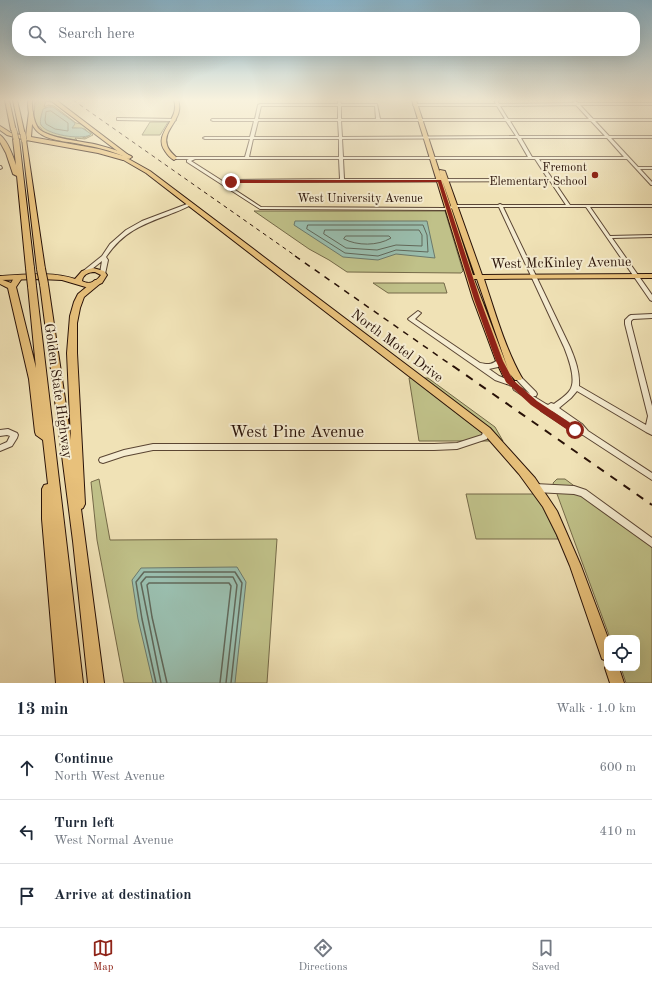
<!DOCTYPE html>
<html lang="en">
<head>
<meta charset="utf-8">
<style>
  body { margin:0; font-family:"Old Standard TT",serif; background:#f6f6f7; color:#1f2937 }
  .controls { position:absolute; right:12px; bottom:12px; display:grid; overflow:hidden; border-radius:8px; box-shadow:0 4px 16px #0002 }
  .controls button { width:36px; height:36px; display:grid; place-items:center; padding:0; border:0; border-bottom:1px solid #e0e1e3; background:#fff; color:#1f2937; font:20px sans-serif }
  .stop { position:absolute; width:12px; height:12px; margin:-9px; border:3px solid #8f2418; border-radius:50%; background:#fff }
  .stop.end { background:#8f2418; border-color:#fff; box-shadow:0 1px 4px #0008 }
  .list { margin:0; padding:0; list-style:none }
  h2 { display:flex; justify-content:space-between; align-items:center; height:52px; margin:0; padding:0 16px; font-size:17px }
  h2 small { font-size:13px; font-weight:400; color:#747a83 }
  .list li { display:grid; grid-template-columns:26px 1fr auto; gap:12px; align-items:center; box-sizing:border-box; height:64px; padding:0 16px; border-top:1px solid #e0e1e3 }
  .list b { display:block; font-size:15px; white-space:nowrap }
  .list p { margin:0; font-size:13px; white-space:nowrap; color:#747a83 }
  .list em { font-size:13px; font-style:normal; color:#747a83 }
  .icon { flex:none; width:22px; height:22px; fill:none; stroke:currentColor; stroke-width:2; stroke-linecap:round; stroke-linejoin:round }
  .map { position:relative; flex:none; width:652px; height:683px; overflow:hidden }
  .search { position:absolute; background:#fff; box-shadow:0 4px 16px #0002; left:12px; right:12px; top:12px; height:44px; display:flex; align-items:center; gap:10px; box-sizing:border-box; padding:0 14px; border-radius:16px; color:#747a83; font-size:15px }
  .sheet { height:244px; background:#fff }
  nav { display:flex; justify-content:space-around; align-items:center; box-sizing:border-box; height:56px; border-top:1px solid #e0e1e3; background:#fff; font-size:11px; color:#747a83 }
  nav a { display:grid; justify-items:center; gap:2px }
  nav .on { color:#8f2418 }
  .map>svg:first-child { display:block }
  .green { fill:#c0c189; stroke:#746948; fill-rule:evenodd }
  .water { fill:#9abeae; stroke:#6c796b }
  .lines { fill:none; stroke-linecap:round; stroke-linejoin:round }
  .shore-far1 { stroke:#61685a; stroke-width:1 }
  .shore { stroke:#61685a; stroke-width:1.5 }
  .minor-casing { stroke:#5a4533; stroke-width:2 }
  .major-casing { stroke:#281107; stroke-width:2 }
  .highway-casing { stroke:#281107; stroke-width:2 }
  .minor { fill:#f5ecd0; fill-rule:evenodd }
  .major { fill:#e8c17b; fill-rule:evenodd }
  .highway { fill:#e8c17b; fill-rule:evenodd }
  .rail-far2 { stroke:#281107; stroke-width:1; stroke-dasharray:4 4; stroke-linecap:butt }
  .rail-far1 { stroke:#281107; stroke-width:1.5; stroke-dasharray:6 6; stroke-linecap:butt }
  .rail { stroke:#281107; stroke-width:2; stroke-dasharray:8 8; stroke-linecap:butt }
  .highway-bridge-far1-casing { stroke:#281107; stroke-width:6; stroke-linecap:butt }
  .highway-bridge-casing { stroke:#281107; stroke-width:10; stroke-linecap:butt }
  .highway-bridge-far1 { stroke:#e8c17b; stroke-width:5 }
  .highway-bridge { stroke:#e8c17b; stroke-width:8 }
  .route { fill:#8f2418 }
  .poi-dot { fill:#8f2418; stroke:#f5ecd0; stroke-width:1.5 }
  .labels { text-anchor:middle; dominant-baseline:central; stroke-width:4; stroke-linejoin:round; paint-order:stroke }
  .far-poi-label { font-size:12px; fill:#281107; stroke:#f5ecd0; text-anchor:end }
  .far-street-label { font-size:12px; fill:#281107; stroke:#f5ecd0 }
  .street-label { font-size:14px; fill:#281107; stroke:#f5ecd0 }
  .near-street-label { font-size:17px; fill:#281107; stroke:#f5ecd0 }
</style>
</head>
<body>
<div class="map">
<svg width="652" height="683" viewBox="0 0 652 683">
  <rect width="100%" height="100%" fill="#f0e2b6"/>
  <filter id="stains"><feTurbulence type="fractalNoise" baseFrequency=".005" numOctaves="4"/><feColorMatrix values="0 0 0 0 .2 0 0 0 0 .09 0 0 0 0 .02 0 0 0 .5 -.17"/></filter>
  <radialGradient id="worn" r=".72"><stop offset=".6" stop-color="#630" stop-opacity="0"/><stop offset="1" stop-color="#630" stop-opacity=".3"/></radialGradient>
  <g class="green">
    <path d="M 35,100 L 49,100 L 51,102 L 46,101 L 44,107 L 48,105 L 54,106 L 76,123 L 81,124 L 87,128 L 93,135 L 85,139 L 75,138 L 77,140 L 76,140 L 55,136 L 43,132 L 41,128 L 36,125 L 34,120 ZM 51,107 L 74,122 L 72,128 L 85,129 L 90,135 L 84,138 L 45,108 Z"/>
    <polygon points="150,122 168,122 160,135 142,135"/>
    <polygon points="254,211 445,211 463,271 461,273 347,272 329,260 309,249"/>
    <polygon points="373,283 444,283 447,293 388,293"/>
    <polygon points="409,378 428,378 495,427 503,441 419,441"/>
    <polygon points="99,479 110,540 277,539 267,683 124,683 97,540 91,482"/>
    <polygon points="557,479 565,479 652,544 652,683 626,683 621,668 637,668 637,638 610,638 553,483"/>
    <polygon points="466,494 543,494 558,539 476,539"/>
  </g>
  <g class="water">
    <path d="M 48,107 L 53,107 L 74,122 L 75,124 L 72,128 L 82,128 L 91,134 L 90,135 C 81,140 47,135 41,125 C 39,121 42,114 43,109 Z"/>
    <polygon points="295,221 427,221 435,258 396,254 378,260 343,257 294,225"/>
    <polygon points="237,567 246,582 235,683 153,683 138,619 132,580 141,568"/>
  </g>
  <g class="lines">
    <g class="shore-far1">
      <polygon points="51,111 68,123 68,131 55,129 46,124 45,120 46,112"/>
      <polygon points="308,225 423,225 427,235 428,252 396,250 378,256 345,253 307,229"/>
      <polygon points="325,230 419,230 422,235 422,246 396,245 377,250 346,248 324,234"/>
      <path d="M 346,236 L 389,236 L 391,238 C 378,246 357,246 344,239 Z"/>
    </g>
    <g class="shore">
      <polyline points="156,683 142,619 136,582 144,572 235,572 242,583 231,683"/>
      <polyline points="161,683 141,583 146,577 233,577 237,585 226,683"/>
      <polyline points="167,683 152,617 147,585 149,583 229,583 231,586 220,683"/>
    </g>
    <g class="minor-casing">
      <g id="minor">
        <path d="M 338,100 L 340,100 L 341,104 L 377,104 L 380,119 L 505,119 L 497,106 L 414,106 L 413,105 L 415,104 L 496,104 L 494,100 L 497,100 L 499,104 L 575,103 L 573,102 L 575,101 L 578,103 L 652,103 L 652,105 L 580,105 L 593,119 L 652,119 L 652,121 L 595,121 L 609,136 L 652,136 L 652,138 L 611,138 L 638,167 L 652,167 L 652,169 L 640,169 L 652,182 L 652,185 L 651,185 L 627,159 L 539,159 L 570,205 L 652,205 L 652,207 L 590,207 L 610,236 L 652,235 L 652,237 L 612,238 L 652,295 L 652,301 L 650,300 L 586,207 L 503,207 L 570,347 C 575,359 580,372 579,386 L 646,425 L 648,416 L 625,324 L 625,320 L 629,316 L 631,315 L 652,314 L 652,318 L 633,319 L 631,321 L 631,324 L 652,406 L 652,435 L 646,432 L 577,391 L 571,398 L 559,408 L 582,424 L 588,431 L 652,473 L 652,480 L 583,435 L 573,432 L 541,411 L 540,409 L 540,407 L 514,390 L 513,388 L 514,386 L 516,385 L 530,394 L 515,378 L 516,376 L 520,376 L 536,392 L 537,394 L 536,396 L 533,396 L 546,404 L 548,405 L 551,403 L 554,404 C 559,400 566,396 570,390 C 577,380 568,357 564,347 L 499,207 L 457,207 L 444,210 L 260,209 L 187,162 L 187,160 L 189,159 L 174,159 L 172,158 L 174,157 L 245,157 L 250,139 L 205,139 L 203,138 L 205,137 L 250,137 L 254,121 L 213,121 L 211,120 L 212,119 L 255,119 L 258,105 L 260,104 L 338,104 ZM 576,105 L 589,119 L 508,119 L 500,106 ZM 261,106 L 338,106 L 338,119 L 258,119 ZM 341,106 L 375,106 L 376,119 L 341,119 ZM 258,121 L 338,121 L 339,137 L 254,137 ZM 341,121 L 506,121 L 516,136 L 342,137 ZM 510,121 L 591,121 L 605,136 L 519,136 ZM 517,138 L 528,157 L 343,157 L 342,139 ZM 521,138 L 607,138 L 624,157 L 532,157 ZM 253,139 L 339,139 L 339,157 L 249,157 ZM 195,159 L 339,159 L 340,179 L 233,180 L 224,182 L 191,161 ZM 343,159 L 535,159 L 548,179 L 344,179 ZM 550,181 L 566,205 L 502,205 L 500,204 L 498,205 L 457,205 L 444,208 L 261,207 L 226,184 L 233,182 ZM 551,411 L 552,411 L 575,426 Z"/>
        <polygon points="118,118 174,119 176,120 174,121 117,120 117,118"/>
        <polygon points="0,166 1,166 2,168 0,169"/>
        <path d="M 187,204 L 191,205 C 184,209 175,212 168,215 C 141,225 123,232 106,257 L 108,260 L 105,274 L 101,274 L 100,273 L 102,261 L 87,273 L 85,274 L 82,272 L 102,256 L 110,244 L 126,230 L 142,221 Z"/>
        <path d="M 418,311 L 421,313 L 415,319 L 480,363 C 487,364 492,366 498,359 L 502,359 L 503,361 L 498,367 L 489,369 L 499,376 L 514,382 L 515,384 L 514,386 L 512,386 L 495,380 L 409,320 L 408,319 L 409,318 Z"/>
        <polygon points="487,428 490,429 491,431 487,439 457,449 434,450 153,450 124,456 103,463 100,462 99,460 100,458 124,450 153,444 434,444 457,443 482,435 484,429"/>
        <polygon points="8,429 17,433 18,435 17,438 12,446 0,451 0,445 7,442 10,436 7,435 0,436 0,430"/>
        <polygon points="535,484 574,486 586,490 652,538 652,547 581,496 574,494 535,492 532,491 531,488 532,485"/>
      </g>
    </g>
    <g class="major-casing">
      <g id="major">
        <path d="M 28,100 L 32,100 C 32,109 33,120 38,128 C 48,139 83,141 98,145 C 109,148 120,151 131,156 L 132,157 L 129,159 L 125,157 L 150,171 L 490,428 L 535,478 L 557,511 L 581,566 L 608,638 L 607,661 L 602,659 L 570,566 L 557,535 L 543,507 L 519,474 L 484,434 L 146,173 L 120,158 L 125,157 C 110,150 95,147 80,144 C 66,141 46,141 36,130 C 29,122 28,110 28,100 Z"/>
        <path d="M 174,100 L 178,100 C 185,119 162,129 167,145 C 168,150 173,154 177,158 L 174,160 C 170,158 167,154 165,151 C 152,133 181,120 174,100 Z"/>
        <path d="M 412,100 L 416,100 L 473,275 L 475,275 L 439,171 L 440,170 L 445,171 L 482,275 L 652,274 L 652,278 L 484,279 C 495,312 505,348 522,378 L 521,380 L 515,380 L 510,374 L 514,382 L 513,384 L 507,384 L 496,361 L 473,299 ZM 474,279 L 477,279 L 508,369 Z"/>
        <path d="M 93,268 L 104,271 L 107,275 L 102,283 L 89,288 L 62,280 L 40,279 L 0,280 L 0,276 C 24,275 51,271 75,279 L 82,271 ZM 95,272 L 101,275 C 96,282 89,285 82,281 C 83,274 89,272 95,272 Z"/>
        <polygon points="607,664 607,668 619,668 624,683 610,683 605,668"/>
      </g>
    </g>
    <g class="highway-casing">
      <g id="highway">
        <polygon points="5,100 9,100 16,131 11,130"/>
        <polygon points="13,100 17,100 25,135 20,134"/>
        <polygon points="50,100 56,100 131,157 123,160 98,153 26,140 45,269 41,271 37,269 22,139 7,135 0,130 0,126 11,133 26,136 29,112 31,111 33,112 31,137 99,149 124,156"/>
        <path d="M 0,135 C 8,141 13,156 16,165 L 13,139 L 16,137 L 19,139 L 34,268 L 30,270 L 26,268 L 17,176 L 13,174 L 6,153 L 0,142 Z"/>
        <polygon points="15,276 21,276 22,278 16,287 36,368 28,286 32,283 36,286 83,683 56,683 42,519 42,489 44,485 48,484 43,440 36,435 35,432 29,379 8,288 0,284 0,279 11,283"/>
        <polygon points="95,280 98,280 102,282 84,297 80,308 77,323 77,353 85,504 83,508 81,509 104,683 88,683 73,541 40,284 44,282 48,284 71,440 67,353 70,316 74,302 78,294"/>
      </g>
    </g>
    <use href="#minor" class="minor"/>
    <use href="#major" class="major"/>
    <use href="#highway" class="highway"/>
    <polyline class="rail-far2" points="73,100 297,257"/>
    <polyline class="rail-far1" points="295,256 454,367"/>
    <polyline class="rail" points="453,366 652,505"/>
    <g class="highway-bridge-far1-casing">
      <g id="highway-bridge-far1">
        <polyline points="14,130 16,139"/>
        <polyline points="23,134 24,140"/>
      </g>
    </g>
    <g class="highway-bridge-casing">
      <g id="highway-bridge">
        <polyline points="30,268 32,286"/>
        <polyline points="41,269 44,284"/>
      </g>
    </g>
    <use href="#highway-bridge-far1" class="highway-bridge-far1"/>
    <use href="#highway-bridge" class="highway-bridge"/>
  </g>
  <linearGradient id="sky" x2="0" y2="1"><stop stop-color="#89b8d1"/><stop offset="0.51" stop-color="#f8f2de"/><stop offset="1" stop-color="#f8f2de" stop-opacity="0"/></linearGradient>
  <rect width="652" height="196" fill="url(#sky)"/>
  <polygon class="route" points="441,180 480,299 503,361 513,380 537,401 578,428 578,433 572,433 531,405 506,382 496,361 474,299 438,182 231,183 229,182 231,180"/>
  <circle class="poi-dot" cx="595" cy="175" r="4"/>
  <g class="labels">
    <g class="far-poi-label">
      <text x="587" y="168">Fremont<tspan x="587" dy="14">Elementary School</tspan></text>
    </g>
    <g class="far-street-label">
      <text x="360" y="199">West University Avenue</text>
    </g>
    <g class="street-label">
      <text transform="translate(561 263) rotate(-1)">West McKinley Avenue</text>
      <text transform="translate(397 346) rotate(37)">North Motel Drive</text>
      <text transform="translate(58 391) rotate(82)">Golden State Highway</text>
    </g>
    <g class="near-street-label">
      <text x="297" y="432">West Pine Avenue</text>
    </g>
  </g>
  <rect width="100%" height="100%" filter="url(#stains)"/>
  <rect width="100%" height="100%" fill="url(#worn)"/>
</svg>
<div class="controls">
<button><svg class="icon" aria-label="locate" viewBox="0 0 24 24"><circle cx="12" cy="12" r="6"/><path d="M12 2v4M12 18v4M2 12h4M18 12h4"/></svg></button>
</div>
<div class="stop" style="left:575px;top:430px"></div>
<div class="stop end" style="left:231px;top:182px"></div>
<div class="search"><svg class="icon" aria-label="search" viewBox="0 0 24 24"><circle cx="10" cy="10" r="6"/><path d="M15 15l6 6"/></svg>Search here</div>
</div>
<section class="sheet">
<h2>13 min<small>Walk · 1.0 km</small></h2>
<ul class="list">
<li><svg class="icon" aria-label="ahead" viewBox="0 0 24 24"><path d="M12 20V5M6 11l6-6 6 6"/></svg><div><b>Continue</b><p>North West Avenue</p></div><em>600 m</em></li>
<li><svg class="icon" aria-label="left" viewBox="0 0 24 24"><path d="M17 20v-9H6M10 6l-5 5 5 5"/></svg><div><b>Turn left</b><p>West Normal Avenue</p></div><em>410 m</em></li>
<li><svg class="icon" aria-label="arrive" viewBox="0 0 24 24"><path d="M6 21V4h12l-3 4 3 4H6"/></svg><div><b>Arrive at destination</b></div></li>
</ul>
</section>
<nav>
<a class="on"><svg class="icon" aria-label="map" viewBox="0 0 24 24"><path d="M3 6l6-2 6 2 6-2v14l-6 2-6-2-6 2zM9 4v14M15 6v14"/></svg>Map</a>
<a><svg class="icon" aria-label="directions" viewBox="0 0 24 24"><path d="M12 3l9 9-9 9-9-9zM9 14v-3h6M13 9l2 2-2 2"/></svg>Directions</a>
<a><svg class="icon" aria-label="saved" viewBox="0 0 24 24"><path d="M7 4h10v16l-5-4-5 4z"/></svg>Saved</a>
</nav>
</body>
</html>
